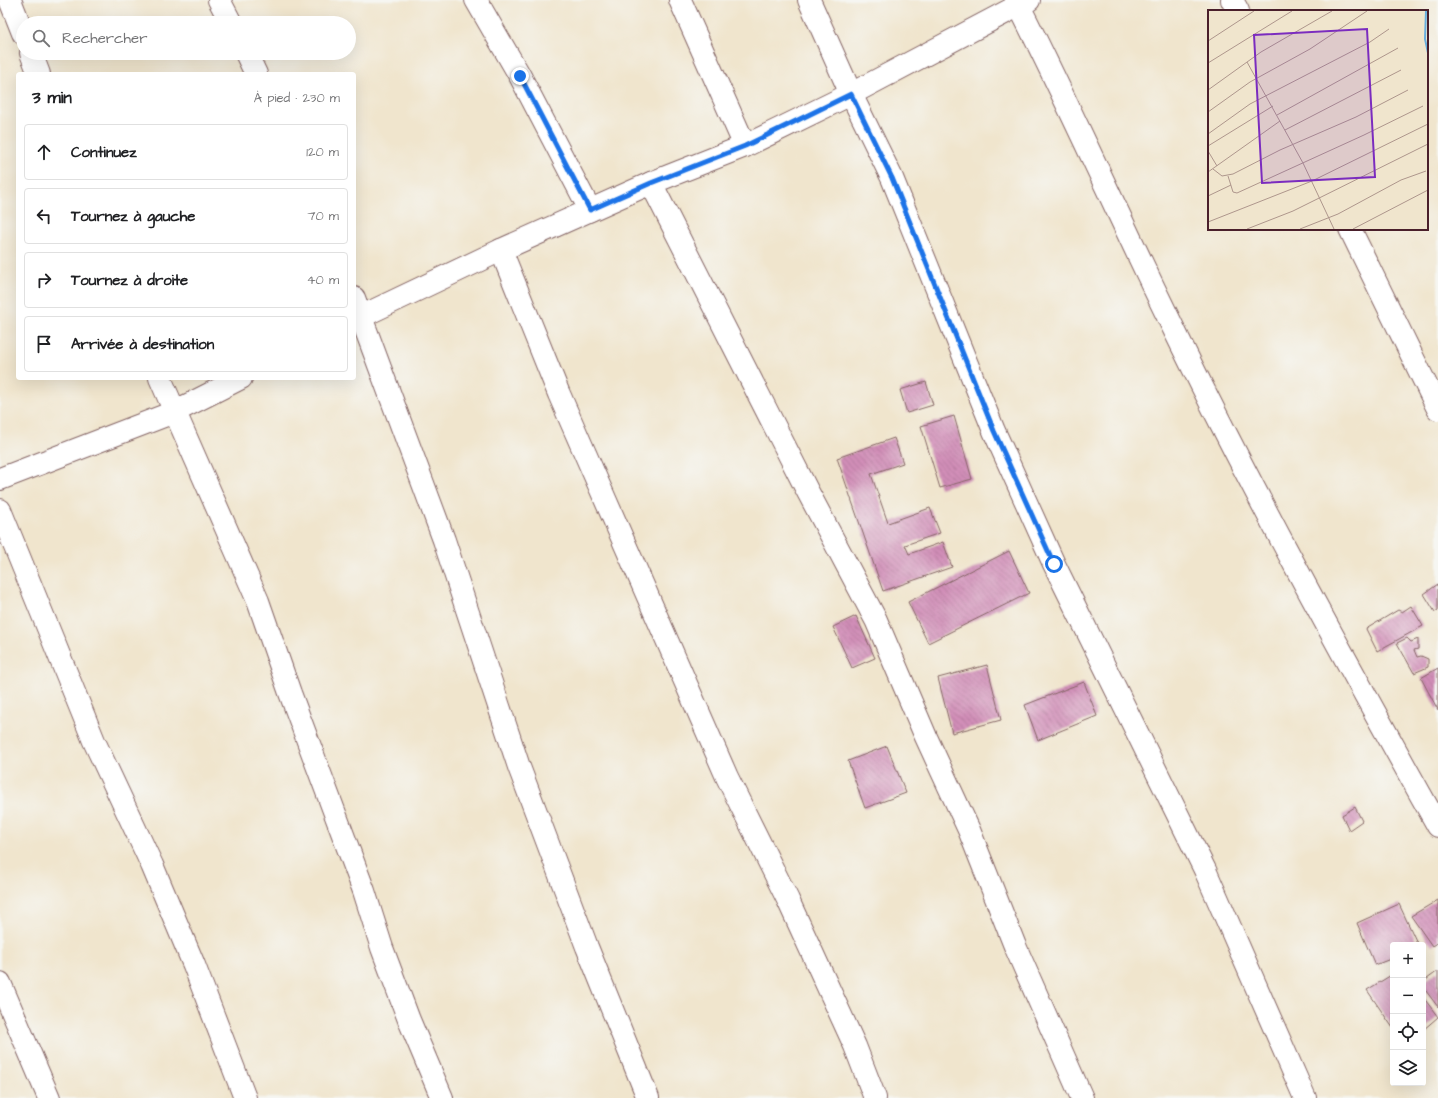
<!DOCTYPE html>
<html lang="fr">
<head>
<meta charset="utf-8">
<style>
  body { margin:0; font-family:"Architects Daughter",sans-serif; background:#f6f6f6; color:#202124 }
  .controls { position:absolute; right:12px; bottom:12px; display:grid; overflow:hidden; border-radius:4px; box-shadow:0 4px 16px #0002 }
  .controls button { width:36px; height:36px; display:grid; place-items:center; padding:0; border:0; border-bottom:1px solid #e0e0e0; background:#fff; color:#202124; font:20px sans-serif }
  .stop { position:absolute; width:12px; height:12px; margin:-9px; border:3px solid #1a73e8; border-radius:50%; background:#fff }
  .stop.end { background:#1a73e8; border-color:#fff; box-shadow:0 1px 4px #0008 }
  .list { margin:0; padding:0; list-style:none }
  h2 { display:flex; justify-content:space-between; align-items:center; height:52px; margin:0; padding:0 16px; font-size:17px }
  h2 small { font-size:13px; font-weight:400; color:#757577 }
  .list li { display:grid; grid-template-columns:26px 1fr auto; gap:12px; align-items:center; box-sizing:border-box; height:56px; margin:0 8px 8px; padding:0 8px; border:1px solid #e0e0e0; border-radius:4px }
  .list b { display:block; font-size:15px; white-space:nowrap }
  .list em { font-size:13px; font-style:normal; color:#757577 }
  .icon { flex:none; width:22px; height:22px; fill:none; stroke:currentColor; stroke-width:2; stroke-linecap:round; stroke-linejoin:round }
  .map { position:relative; flex:none; width:1438px; height:1098px; overflow:hidden }
  .search { position:absolute; background:#fff; box-shadow:0 4px 16px #0002; left:16px; top:16px; width:340px; height:44px; display:flex; align-items:center; gap:10px; box-sizing:border-box; padding:0 14px; border-radius:22px; color:#757577; font-size:15px }
  .panel { position:absolute; background:#fff; box-shadow:0 4px 16px #0002; left:16px; top:72px; width:340px; height:308px; border-radius:4px }
  .map>svg:first-child { display:block }
  .building { fill:url(#building-back-hatch) }
  .lines { fill:none; stroke-linecap:round; stroke-linejoin:round }
  .minor-casing { stroke:#846464; stroke-width:24 }
  .minor { stroke:#fff; stroke-width:22 }
  .route { stroke:#1a73e8; stroke-width:5 }
  .inset-river { fill:none; stroke:#69afdf; stroke-width:2 }
  .inset-road { fill:none; stroke:#ae968c; stroke-width:1 }
  .view { fill:#7b2cbf; fill-opacity:0.15; stroke:#7b2cbf; stroke-width:2 }
  .inset-edge { fill:none; stroke:#4a1f2b; stroke-width:2 }
</style>
</head>
<body>
<div class="map">
<svg width="1438" height="1098" viewBox="0 0 1438 1098">
  <defs>
    <pattern id="building-back-hatch" width="6" height="6" patternUnits="userSpaceOnUse"><rect width="6" height="6" fill="#d18eb8"/><path d="M-1 5l2 2M0 0l6 6M5-1l2 2" fill="none" stroke="#ac7396"/></pattern>
  </defs>
  <rect width="100%" height="100%" fill="#f6f6f2"/>
  <filter id="ink" filterUnits="userSpaceOnUse"><feTurbulence type="fractalNoise" baseFrequency=".025" numOctaves="2"/><feDisplacementMap in="SourceGraphic" scale="8" xChannelSelector="R" yChannelSelector="G"/><feConvolveMatrix kernelMatrix="1 2 1 2 8 2 1 2 1" color-interpolation-filters="sRGB"/></filter>
  <filter id="wash" filterUnits="userSpaceOnUse"><feTurbulence type="fractalNoise" baseFrequency=".012" numOctaves="4" result="noise"/><feDisplacementMap in="SourceGraphic" scale="16" xChannelSelector="R" yChannelSelector="G"/><feGaussianBlur stdDeviation="0.9" result="paint"/><feColorMatrix in="noise" values="0 0 0 0 0 0 0 0 0 0 0 0 0 0 0 0 0 1.4 0 .05"/><feComposite in="paint" operator="in"/></filter>
  <g filter="url(#wash)">
    <rect width="100%" height="100%" fill="#f0e5cd"/>
    <g id="blocks">
      <g class="building">
        <polygon points="926,382 933,405 907,413 900,390"/>
        <polygon points="954,416 972,479 940,488 921,426"/>
        <polygon points="894,438 903,463 871,474 888,523 930,508 940,533 905,545 909,554 943,542 952,567 883,591 837,458"/>
        <polygon points="1009,551 1029,593 928,643 908,602"/>
        <polygon points="1438,584 1438,610 1435,612 1424,594"/>
        <polygon points="1411,606 1423,626 1377,651 1366,629 1398,610 1402,612"/>
        <polygon points="856,616 875,658 852,668 833,627"/>
        <polygon points="1407,638 1411,642 1418,639 1418,649 1414,650 1417,657 1421,656 1428,659 1428,667 1414,673 1397,643"/>
        <polygon points="987,665 1001,720 952,733 938,678"/>
        <polygon points="1438,668 1438,710 1421,678"/>
        <polygon points="1084,682 1097,716 1038,740 1025,705"/>
        <polygon points="887,746 906,793 865,808 848,761"/>
        <polygon points="1355,807 1362,821 1349,830 1342,815"/>
        <polygon points="1438,900 1438,942 1432,946 1411,916"/>
        <polygon points="1399,904 1418,945 1393,945 1393,958 1375,965 1357,923"/>
        <polygon points="1438,971 1438,1007 1423,987 1423,982"/>
        <polygon points="1393,974 1393,1028 1367,990"/>
        <polygon points="1423,997 1438,1017 1423,1030"/>
      </g>
    </g>
  </g>
  <g filter="url(#ink)">
    <use href="#blocks" fill-opacity="0" stroke="#846464" stroke-width="1"/>
    <g class="lines">
      <g class="minor-casing">
        <g id="minor">
          <polyline points="10,0 23,33"/>
          <polyline points="219,0 231,23"/>
          <polyline points="476,0 520,76 590,210"/>
          <polyline points="680,0 745,146"/>
          <polyline points="809,0 851,94 892,178 994,431 1054,564 1205,870 1305,1098"/>
          <path d="M 1016,0 C 1069,104 1116,211 1167,315 C 1251,489 1344,658 1438,826"/>
          <polyline points="1232,0 1238,11"/>
          <polyline points="31,53 39,74"/>
          <polyline points="246,53 256,74"/>
          <polyline points="651,183 808,492 876,620 926,737 969,830 1015,946 1082,1098"/>
          <polyline points="1350,229 1438,409"/>
          <polyline points="501,250 559,394 727,777 788,900 855,1046 875,1098"/>
          <polyline points="354,298 444,540 519,767 587,947 648,1098"/>
          <polyline points="354,320 501,250 651,183 745,146 851,94 1029,0"/>
          <polyline points="160,378 258,601 290,693 364,891 382,948 409,1020 442,1098"/>
          <polyline points="0,479 174,412 241,378"/>
          <polyline points="0,510 94,741 152,865 194,965 245,1098"/>
          <polyline points="0,983 49,1098"/>
        </g>
      </g>
      <use href="#minor" class="minor"/>
    </g>
  </g>
  <g class="lines" filter="url(#ink)">
    <polyline class="route" points="520,76 590,210 651,183 745,146 851,94 892,178 994,431 1054,564"/>
  </g>
  <g transform="translate(1208 10)">
    <rect width="220" height="220" fill="#f0e5cd"/>
    <path class="inset-river" d="M 218,1 L 217,29 L 220,43"/>
    <path class="inset-road" d="M 0,31 L 46,1M 39,52 L 95,153 L 126,219M 0,53 L 84,1M 0,80 L 53,42 L 124,1M 0,102 L 42,72 L 102,39 L 159,1M 69,105 L 190,38M 77,120 L 193,60M 0,124 L 42,94 L 162,32 L 181,19M 0,136 L 65,96M 0,141 L 9,156M 5,159 L 14,166 L 25,164 L 72,140 L 148,107 L 200,80M 0,162 L 72,111M 20,166 L 25,182 L 29,183 L 156,125 L 215,96M 0,186 L 23,175M 0,212 L 104,171 L 220,114M 39,219 L 85,201 L 220,134M 92,219 L 130,204 L 193,170 L 218,161M 145,219 L 220,180"/>
    <path class="view" d="M 159,19 L 167,167 L 54,173 L 46,25 Z"/>
    <rect width="220" height="220" class="inset-edge"/>
  </g>
</svg>
<div class="controls">
<button>+</button>
<button>−</button>
<button><svg class="icon" aria-label="locate" viewBox="0 0 24 24"><circle cx="12" cy="12" r="6"/><path d="M12 2v4M12 18v4M2 12h4M18 12h4"/></svg></button>
<button><svg class="icon" aria-label="layers" viewBox="0 0 24 24"><path d="M12 4l9 5-9 5-9-5zM3 14l9 5 9-5"/></svg></button>
</div>
<div class="stop" style="left:1054px;top:564px"></div>
<div class="stop end" style="left:520px;top:76px"></div>
<div class="search"><svg class="icon" aria-label="search" viewBox="0 0 24 24"><circle cx="10" cy="10" r="6"/><path d="M15 15l6 6"/></svg>Rechercher</div>
<section class="panel">
<h2>3 min<small>À pied · 230 m</small></h2>
<ul class="list">
<li><svg class="icon" aria-label="ahead" viewBox="0 0 24 24"><path d="M12 20V5M6 11l6-6 6 6"/></svg><div><b>Continuez</b></div><em>120 m</em></li>
<li><svg class="icon" aria-label="left" viewBox="0 0 24 24"><path d="M17 20v-9H6M10 6l-5 5 5 5"/></svg><div><b>Tournez à gauche</b></div><em>70 m</em></li>
<li><svg class="icon" aria-label="right" viewBox="0 0 24 24"><path d="M7 20v-9h11M14 6l5 5-5 5"/></svg><div><b>Tournez à droite</b></div><em>40 m</em></li>
<li><svg class="icon" aria-label="arrive" viewBox="0 0 24 24"><path d="M6 21V4h12l-3 4 3 4H6"/></svg><div><b>Arrivée à destination</b></div></li>
</ul>
</section>
</div>
</body>
</html>
